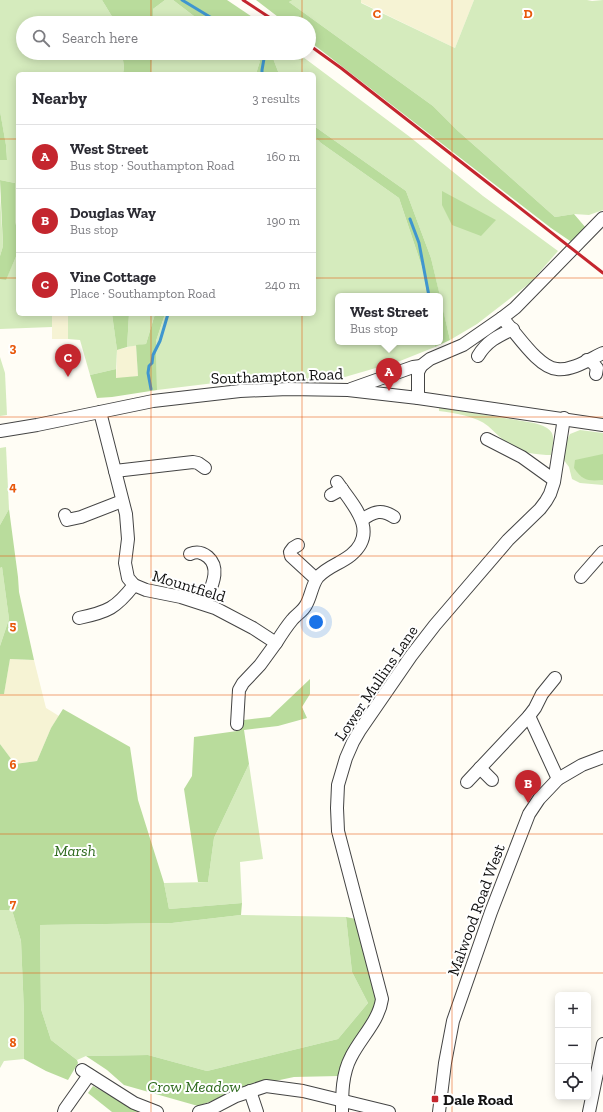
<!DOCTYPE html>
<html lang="en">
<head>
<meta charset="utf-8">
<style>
  body { margin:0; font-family:"Zilla Slab",serif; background:#f2f2f3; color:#2b2b33 }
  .controls { position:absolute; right:12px; bottom:12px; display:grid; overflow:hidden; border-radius:6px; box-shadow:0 2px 10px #0003 }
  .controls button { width:36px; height:36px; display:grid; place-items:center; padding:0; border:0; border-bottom:1px solid #e1e1e2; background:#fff; color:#2b2b33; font:20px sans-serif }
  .you { position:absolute; left:316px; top:622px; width:14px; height:14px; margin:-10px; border:3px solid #fff; border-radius:50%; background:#1a73e8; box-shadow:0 0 0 6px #1a73e833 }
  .badge { display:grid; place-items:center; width:26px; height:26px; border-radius:50%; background:#c4262e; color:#fff; font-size:13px; font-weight:700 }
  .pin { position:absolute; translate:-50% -33px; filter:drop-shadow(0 1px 2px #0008) }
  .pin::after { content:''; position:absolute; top:21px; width:14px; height:12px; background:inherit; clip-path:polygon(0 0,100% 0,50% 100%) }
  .popup { position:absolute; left:335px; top:293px; width:108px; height:52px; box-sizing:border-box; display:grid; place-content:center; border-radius:6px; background:#fff; filter:drop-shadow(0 1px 3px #0005); font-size:13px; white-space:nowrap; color:#7c7c81 }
  .popup b { font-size:15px; color:#2b2b33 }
  .popup::after { content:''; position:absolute; left:50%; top:100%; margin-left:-8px; border:8px solid transparent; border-top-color:#fff }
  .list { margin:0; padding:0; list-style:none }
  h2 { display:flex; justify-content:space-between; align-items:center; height:52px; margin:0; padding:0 16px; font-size:17px }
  h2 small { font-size:13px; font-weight:400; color:#7c7c81 }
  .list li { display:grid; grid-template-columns:26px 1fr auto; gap:12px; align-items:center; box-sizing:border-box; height:64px; padding:0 16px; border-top:1px solid #e1e1e2 }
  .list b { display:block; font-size:15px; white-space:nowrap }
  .list p { margin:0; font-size:13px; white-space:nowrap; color:#7c7c81 }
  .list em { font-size:13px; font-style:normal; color:#7c7c81 }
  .icon { flex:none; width:22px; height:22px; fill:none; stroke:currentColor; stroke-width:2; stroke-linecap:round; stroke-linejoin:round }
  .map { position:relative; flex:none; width:603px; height:1112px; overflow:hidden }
  .search { position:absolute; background:#fff; box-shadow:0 2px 10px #0003; left:16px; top:16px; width:300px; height:44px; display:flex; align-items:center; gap:10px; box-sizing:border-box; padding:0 14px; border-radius:22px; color:#7c7c81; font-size:15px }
  .panel { position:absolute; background:#fff; box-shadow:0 2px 10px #0003; left:16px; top:72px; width:300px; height:244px; border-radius:6px }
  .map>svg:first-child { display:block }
  .farmland { fill:#f6f3d4 }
  .green { fill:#d5ebbd }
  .forest { fill:#b9dc9c }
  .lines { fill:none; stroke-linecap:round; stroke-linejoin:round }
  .stream { stroke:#3f96cf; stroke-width:3 }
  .minor-casing { stroke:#444; stroke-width:14 }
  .minor { stroke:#fff; stroke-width:12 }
  .rail { stroke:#c4262e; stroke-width:3 }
  .grid { fill:none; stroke:#e8590c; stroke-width:1; stroke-opacity:0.55 }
  .poi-dot { fill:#c4262e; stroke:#fff; stroke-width:1.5 }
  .labels { text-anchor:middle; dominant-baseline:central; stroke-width:4; stroke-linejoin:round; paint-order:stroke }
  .street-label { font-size:16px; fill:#111; stroke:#fff }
  .park-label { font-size:16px; font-style:italic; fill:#2f6b1f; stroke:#fff }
  .poi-label { font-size:16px; font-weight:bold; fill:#111; stroke:#fff; text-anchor:start }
  .grid-label { font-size:13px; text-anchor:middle; font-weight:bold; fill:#e8590c; stroke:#fff; stroke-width:4; stroke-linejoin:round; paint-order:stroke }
</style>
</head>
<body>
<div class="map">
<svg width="603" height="1112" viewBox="0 0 603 1112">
  <rect width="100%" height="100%" fill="#fffdf5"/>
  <g class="farmland">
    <polygon points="361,0 474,0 455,48 360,2"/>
    <rect x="52" y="314" width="16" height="25"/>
    <polygon points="136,345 138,376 116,379 117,350"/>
    <polygon points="10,659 34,660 46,708 59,716 51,728 37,761 15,764 0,744 0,694 4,693"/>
  </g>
  <g class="green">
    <polygon points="0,0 102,0 116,23 23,23 23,53 122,53 124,67 123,74 18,74 18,236 15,220 15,183 0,180 0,160 7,160 6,145 0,111"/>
    <polygon points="165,0 173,0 203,23 153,23 153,9"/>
    <polygon points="293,0 361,0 361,3 455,48 474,0 587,0 592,1 603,0 603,210 589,215 574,214 555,217 458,131 433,106 289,2"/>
    <polygon points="152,53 248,53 260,61 256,74 151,74"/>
    <polygon points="271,53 290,53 303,57 410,137 483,196 558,251 530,283 477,324 450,340 431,258 406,191 314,126 314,74 279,74"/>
    <polygon points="314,136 321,143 399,198 423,270 427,296 338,296 338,342 435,342 435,347 400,361 338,379 297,382 239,380 157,390 156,341 165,314 314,314"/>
    <polygon points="0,196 3,246 0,256"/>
    <polygon points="18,252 18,314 52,314 52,327 0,329 0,279 6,279"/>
    <polygon points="68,314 112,314 117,350 116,369 90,375 80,340 68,339"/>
    <polygon points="129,314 155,314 146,344 127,347"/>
    <polygon points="0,357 5,373 7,415 0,416"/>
    <path d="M 439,407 L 534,423 C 556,429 555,435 551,455 C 539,455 522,453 512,447 C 503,441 496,433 488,426 C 476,416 454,413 439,411 Z"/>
    <polygon points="580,430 603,433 603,485 580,483 572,479 569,467 563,459 566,442 570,434"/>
    <polygon points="6,447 9,509 0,525 0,448"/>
    <polygon points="2,567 9,619 0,646 0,568"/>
    <polygon points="249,764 263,859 240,862 242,903 169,909 164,883 208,882 214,838"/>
    <polygon points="0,910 12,910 21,941 24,1013 24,1059 4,1061 0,1068"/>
    <polygon points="241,915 346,917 352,972 368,1003 338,1039 207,1071 148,1055 86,1056 77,1060 51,1040 41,1009 40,925 172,923"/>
  </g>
  <g class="forest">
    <polygon points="102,0 165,0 153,9 153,23 116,23"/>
    <polygon points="173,0 227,0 261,23 203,23"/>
    <polygon points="256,0 293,0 289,2 433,106 458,131 555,217 574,214 586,228 573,243 551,228 309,41 309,23 286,23"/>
    <polygon points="122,53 152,53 151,74 123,74 124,67"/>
    <polygon points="248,53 271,53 279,74 256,74 260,61"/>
    <polygon points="0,111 6,145 7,160 0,160"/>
    <polygon points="314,126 406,191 431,258 440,296 427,296 423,270 399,198 321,143 314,136"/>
    <polygon points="0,180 15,183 15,220 18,236 18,252 6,280 0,279 0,256 3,246"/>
    <polygon points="442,191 496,220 481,236 452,225 442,205"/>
    <polygon points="440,296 450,340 435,347 435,342 440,342"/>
    <polygon points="112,314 129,314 127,347 117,350"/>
    <polygon points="155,314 165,314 156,341 157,390 112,397 97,398 90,375 116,369 116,378 138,376 136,345 146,344"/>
    <path d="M 603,454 L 603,480 C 588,481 583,481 574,468 L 575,460 Z"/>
    <polygon points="9,509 18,577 19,592 34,660 10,659 4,694 0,694 0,646 9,619 2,567 0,568 0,525"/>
    <polygon points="310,679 310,694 302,707 307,718 278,726 244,730 249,764 214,838 208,882 198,882 184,789 192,776 194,737 237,731 244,720 270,717"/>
    <polygon points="63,709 130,747 138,800 164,883 169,909 242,903 241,915 172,923 40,925 41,1009 51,1040 77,1060 78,1063 68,1080 46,1071 24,1059 24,1013 21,941 12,910 0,910 0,744 15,764 37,761 51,728"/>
    <polygon points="346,917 356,919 378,1003 347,1053 339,1076 294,1077 256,1085 198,1106 124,1085 107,1070 86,1056 148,1055 207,1071 338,1039 368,1003 352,972"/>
    <polygon points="93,1086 140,1112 112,1112 88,1093"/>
  </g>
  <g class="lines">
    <g class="stream">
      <polyline points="182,0 220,23"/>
      <polyline points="262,74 262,70 265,53"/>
      <polyline points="410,219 419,243 429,296"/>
      <polyline points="151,389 148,373 149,366 152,363 153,355 160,341 168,314"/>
    </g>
    <g class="minor-casing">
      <g id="minor">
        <path d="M 502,318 C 516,332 538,368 557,369 C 572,371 590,359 603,353"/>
        <path d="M 478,356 C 487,341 498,336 513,329"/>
        <polyline points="587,360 593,363 597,368 596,374"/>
        <polyline points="351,389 413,367 421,366 430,359 463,345 502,318 515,308 603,218"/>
        <polyline points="418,398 418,372 421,366"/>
        <path d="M 100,412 L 126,514 L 128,539 L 125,563 L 128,578 L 134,585 L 146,590 L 181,597 L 215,608 L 253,628 L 276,643 C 281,635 286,627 292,620 C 296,615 303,611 306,605 C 311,597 312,584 318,577 C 328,566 340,564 351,555 C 380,531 352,504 337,482"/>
        <polyline points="0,431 37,425 153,401 240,391 288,389 348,390 418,398 603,425"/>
        <polyline points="487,439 522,457 554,480"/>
        <polyline points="115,471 193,462 198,463 205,468"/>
        <polyline points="331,495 342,489"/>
        <polyline points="65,515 67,520 81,517 122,501"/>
        <path d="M 362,520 C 374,511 382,509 394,517"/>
        <polyline points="298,545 293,548 290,552 291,556 316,579"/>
        <path d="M 190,554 C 197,551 202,552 208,557 C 222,569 210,589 205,604"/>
        <polyline points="581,577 603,552"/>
        <path d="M 79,618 C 108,612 116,608 134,585"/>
        <polyline points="555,678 542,694 535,708 529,716 558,779"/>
        <polyline points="237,724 239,690 243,683 260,665 276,643"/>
        <polyline points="480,768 492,780"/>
        <polyline points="467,782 529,716"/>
        <polyline points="82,1070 134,1103 157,1112"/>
        <polyline points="250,1091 257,1112"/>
        <polyline points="64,1112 65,1109 89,1075"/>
        <polyline points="199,1112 211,1109 236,1096 266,1086 303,1091 389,1112"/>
        <path d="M 342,1112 C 342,1094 342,1074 351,1057 C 361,1037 379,1021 382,999 L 338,831 L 337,808 L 338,785 L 346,758 L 353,742 L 360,730 L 411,656 L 435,625 L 508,540 L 540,509 L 546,501 L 550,494 L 554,482 L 564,418"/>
        <polyline points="439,1112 445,1063 453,1021 491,912 529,814 539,799 558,779 582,765 603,757"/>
        <polyline points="589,1112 603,1044"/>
      </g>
    </g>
    <use href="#minor" class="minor"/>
    <g class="rail">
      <polyline points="243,0 278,23"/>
      <polyline points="309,45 341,68 603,273"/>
    </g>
  </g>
  <path class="grid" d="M 151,0 L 151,23M 302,0 L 302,23M 452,0 L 452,1112M 151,53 L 151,74M 302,53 L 302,74M 0,139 L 18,139M 314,139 L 603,139M 0,278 L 18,278M 314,278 L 603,278M 151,314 L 151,1112M 302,314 L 302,1112M 0,417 L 603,417M 0,556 L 603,556M 0,695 L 603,695M 0,834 L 603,834M 0,973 L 603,973"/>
  <rect class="poi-dot" x="431" y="1095" width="8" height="8" rx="2"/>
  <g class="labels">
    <g class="street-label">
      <text transform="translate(277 376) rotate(-2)">Southampton Road</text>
      <text transform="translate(189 586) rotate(17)">Mountfield</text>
      <text transform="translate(376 683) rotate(-56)">Lower Mullins Lane</text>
      <text transform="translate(476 910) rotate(-70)">Malwood Road West</text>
    </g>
    <g class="park-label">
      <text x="75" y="850">Marsh</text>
      <text x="194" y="1086">Crow Meadow</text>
    </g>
    <g class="poi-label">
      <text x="443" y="1099">Dale Road</text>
    </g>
  </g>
  <g class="grid-label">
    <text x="377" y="18">C</text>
    <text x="528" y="18">D</text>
    <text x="13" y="352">3</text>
    <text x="13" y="491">4</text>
    <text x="13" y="630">5</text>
    <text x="13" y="769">6</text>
    <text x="13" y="908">7</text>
    <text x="13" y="1047">8</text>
  </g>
</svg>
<div class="controls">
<button>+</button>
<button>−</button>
<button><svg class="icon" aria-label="locate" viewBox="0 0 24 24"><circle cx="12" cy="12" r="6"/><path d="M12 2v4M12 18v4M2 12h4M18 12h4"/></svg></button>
</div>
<div class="you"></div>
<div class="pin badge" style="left:389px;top:391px">A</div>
<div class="popup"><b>West Street</b>Bus stop</div>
<div class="pin badge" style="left:528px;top:803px">B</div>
<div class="pin badge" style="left:68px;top:377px">C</div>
<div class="search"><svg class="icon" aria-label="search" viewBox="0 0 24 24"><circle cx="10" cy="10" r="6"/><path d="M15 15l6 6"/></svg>Search here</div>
<section class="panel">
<h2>Nearby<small>3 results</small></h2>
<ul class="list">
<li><span class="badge">A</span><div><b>West Street</b><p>Bus stop · Southampton Road</p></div><em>160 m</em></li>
<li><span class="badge">B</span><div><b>Douglas Way</b><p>Bus stop</p></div><em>190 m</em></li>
<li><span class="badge">C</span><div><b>Vine Cottage</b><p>Place · Southampton Road</p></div><em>240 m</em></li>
</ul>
</section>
</div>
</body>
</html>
